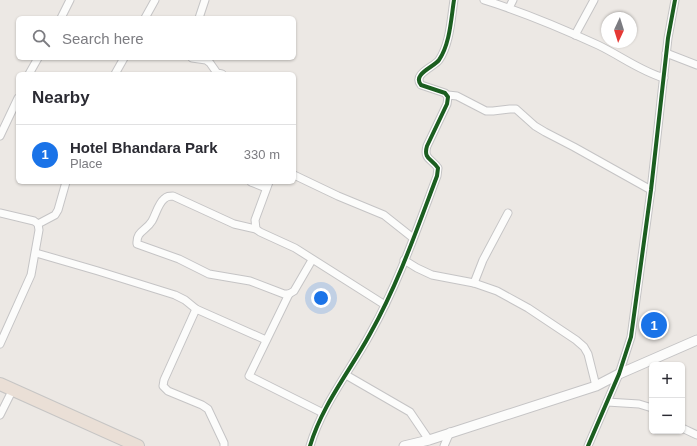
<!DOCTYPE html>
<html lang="en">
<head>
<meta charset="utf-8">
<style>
  body { margin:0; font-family:Helvetica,sans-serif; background:#f7f7f7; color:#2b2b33 }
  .controls { position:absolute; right:12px; bottom:12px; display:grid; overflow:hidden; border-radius:6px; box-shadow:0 1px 3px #0004 }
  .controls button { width:36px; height:36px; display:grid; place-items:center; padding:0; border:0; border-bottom:1px solid #e1e1e2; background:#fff; color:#2b2b33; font:20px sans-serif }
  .compass { position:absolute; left:601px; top:12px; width:36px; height:36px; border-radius:50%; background:#fff; box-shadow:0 1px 3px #0004; rotate:184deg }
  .you { position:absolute; left:321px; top:298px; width:14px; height:14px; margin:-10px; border:3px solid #fff; border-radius:50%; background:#1a73e8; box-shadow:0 0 0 6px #1a73e833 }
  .badge { display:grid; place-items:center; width:26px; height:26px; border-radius:50%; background:#1a73e8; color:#fff; font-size:13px; font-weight:700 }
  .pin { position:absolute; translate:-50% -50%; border:2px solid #fff; box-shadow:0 1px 4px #0006 }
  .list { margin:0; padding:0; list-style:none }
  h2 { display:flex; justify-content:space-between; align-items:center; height:52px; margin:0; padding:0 16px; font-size:17px }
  h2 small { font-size:13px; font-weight:400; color:#7c7c81 }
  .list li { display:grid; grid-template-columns:26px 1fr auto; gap:12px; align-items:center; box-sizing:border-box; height:60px; padding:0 16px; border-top:1px solid #e1e1e2 }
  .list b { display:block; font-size:15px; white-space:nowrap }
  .list p { margin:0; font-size:13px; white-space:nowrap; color:#7c7c81 }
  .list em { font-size:13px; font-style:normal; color:#7c7c81 }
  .icon { flex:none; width:22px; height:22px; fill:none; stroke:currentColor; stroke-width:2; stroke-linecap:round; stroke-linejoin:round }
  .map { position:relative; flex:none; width:697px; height:446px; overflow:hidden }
  .search { position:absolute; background:#fff; box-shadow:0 1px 3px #0004; left:16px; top:16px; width:280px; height:44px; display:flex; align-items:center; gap:10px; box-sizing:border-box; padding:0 14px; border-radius:6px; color:#7c7c81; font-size:15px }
  .panel { position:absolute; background:#fff; box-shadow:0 1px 3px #0004; left:16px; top:72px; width:280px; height:112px; border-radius:6px }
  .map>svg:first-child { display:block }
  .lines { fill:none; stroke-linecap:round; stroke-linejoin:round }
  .street-casing { stroke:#c5c4c5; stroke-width:9 }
  .secondary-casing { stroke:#c5c4c5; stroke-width:11 }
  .highway-casing { stroke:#c6c5c4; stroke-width:14 }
  .street { stroke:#fcfcfb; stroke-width:7 }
  .secondary { stroke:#fcfcfb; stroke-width:9 }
  .highway { stroke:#eadfd6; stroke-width:12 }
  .cycleway-casing { stroke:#fff; stroke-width:6 }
  .cycleway { stroke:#1b5e20; stroke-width:4 }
</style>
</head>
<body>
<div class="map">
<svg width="697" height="446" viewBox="0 0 697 446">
  <rect width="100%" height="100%" fill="#ece8e4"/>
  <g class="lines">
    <g class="street-casing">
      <g id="street">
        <path d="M 484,0 C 523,12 561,28 598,45 C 621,56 640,71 664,78"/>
        <polyline points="509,8 513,0"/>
        <polyline points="61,18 70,0"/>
        <polyline points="145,18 155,0"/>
        <polyline points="199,18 205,0"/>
        <polyline points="575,35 594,0"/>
        <polyline points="666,53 697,65"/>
        <polyline points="192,58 206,60 210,63 217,73 222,74"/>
        <polyline points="29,74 38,58"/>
        <polyline points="115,74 124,58"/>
        <polyline points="448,95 457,96 486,111 493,111 510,109 516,109 535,126 545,132 574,147 651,190"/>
        <polyline points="0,136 18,98"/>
        <polyline points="294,175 338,196 384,215 413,238"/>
        <polyline points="251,182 266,188"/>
        <polyline points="269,182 255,220 256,229 260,232 295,248 385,305"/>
        <polyline points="0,213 34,221 38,224 39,230 31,275 0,344"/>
        <polyline points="38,224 55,215 58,210 66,182"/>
        <path d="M 256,229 L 234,224 L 173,196 C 169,196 167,196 164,199 C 158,204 156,214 152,221 C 146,231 136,231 137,244 L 179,259 L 209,274 L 250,281 L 284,294 L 289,294 L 294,291 L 312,260"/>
        <polyline points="36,253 98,271 175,295 185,300 196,309 266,340"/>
        <polyline points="404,260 417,268 432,275 474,283 497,291 528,308 576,340 584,347 588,354 596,386"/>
        <polyline points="474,283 483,260 508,213"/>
        <polyline points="289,294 249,376 323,413"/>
        <polyline points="196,309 164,380 163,386 168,391 202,405 208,409 224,443 224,446"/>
        <polyline points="346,375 410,412 429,440"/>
        <polyline points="607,402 639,404 652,408"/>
        <polyline points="0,415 13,389"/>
        <polyline points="682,428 697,435"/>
        <path d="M 310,446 C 322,405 350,371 370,334 C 398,284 417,229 437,176 L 438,168 C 432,159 423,159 427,146 L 447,104 L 448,97 L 445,93 L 421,85 C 412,74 434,67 439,60 C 450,44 451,19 454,0"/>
        <polyline points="444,446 450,432"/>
        <polyline points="588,446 619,374 631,337 651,190 668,38 675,0"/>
      </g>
    </g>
    <g class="secondary-casing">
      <polyline id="secondary" points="404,446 429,440 596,386 619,374 697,340"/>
    </g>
    <g class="highway-casing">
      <polyline id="highway" points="0,384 138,446"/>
    </g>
    <use href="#street" class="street"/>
    <use href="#secondary" class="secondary"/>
    <use href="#highway" class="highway"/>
    <g class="cycleway-casing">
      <g id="cycleway">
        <path d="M 310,446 C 322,405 350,371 370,334 C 398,284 417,229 437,176 L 438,168 C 432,159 423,159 427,146 L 447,104 L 448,97 L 445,93 L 421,85 C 412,74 434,67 439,60 C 450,44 451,19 454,0"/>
        <polyline points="588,446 619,374 631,337 651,190 668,38 675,0"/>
      </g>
    </g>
    <use href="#cycleway" class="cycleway"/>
  </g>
</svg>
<div class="controls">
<button>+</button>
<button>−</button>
</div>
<svg class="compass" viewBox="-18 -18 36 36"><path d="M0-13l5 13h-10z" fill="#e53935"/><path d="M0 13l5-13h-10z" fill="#7c7c81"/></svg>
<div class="you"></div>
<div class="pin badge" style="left:654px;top:325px">1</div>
<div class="search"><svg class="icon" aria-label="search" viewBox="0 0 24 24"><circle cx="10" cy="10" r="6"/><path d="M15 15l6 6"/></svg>Search here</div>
<section class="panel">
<h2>Nearby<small></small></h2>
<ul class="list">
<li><span class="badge">1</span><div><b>Hotel Bhandara Park</b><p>Place</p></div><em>330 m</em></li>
</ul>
</section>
</div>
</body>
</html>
